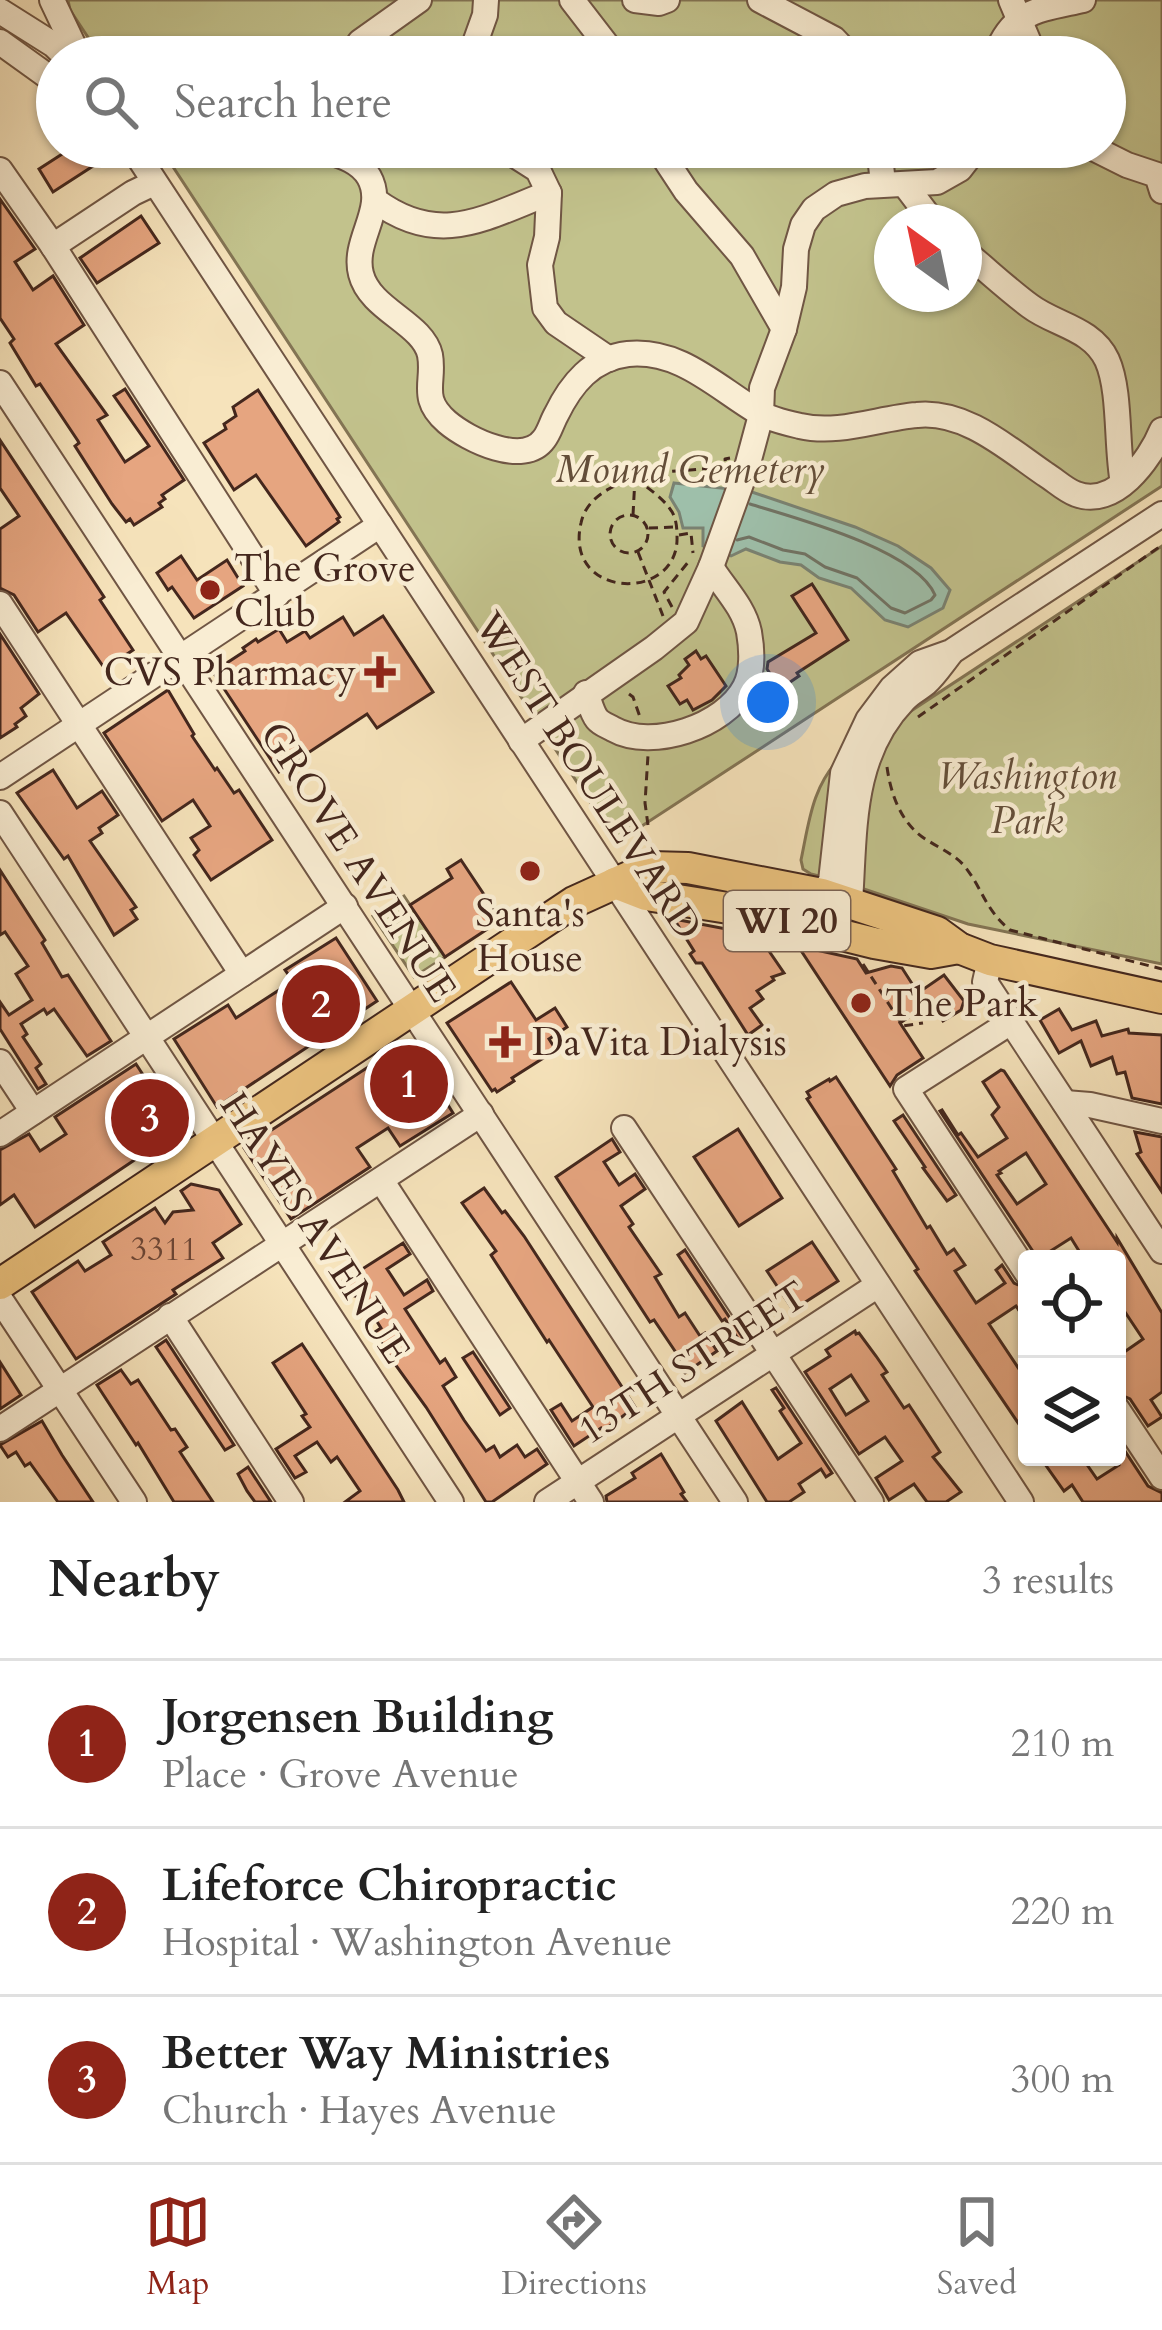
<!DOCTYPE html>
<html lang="en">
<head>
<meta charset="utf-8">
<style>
  body { margin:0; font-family:Cardo,serif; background:#f6f6f6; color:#222 }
  .controls { position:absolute; right:36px; bottom:36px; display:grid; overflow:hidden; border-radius:12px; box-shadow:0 3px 9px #0004 }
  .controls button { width:108px; height:108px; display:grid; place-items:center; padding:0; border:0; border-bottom:3px solid #e0e0e0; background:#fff; color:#222; font:60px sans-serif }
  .compass { position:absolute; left:874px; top:204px; width:108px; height:108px; border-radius:50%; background:#fff; box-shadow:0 3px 9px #0004; rotate:327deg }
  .you { position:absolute; left:768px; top:702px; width:42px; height:42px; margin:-30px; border:9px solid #fff; border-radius:50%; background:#1a73e8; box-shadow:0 0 0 18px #1a73e833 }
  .badge { display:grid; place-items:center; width:78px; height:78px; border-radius:50%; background:#8f2418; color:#fff; font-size:39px; font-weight:700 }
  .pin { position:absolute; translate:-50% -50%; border:6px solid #fff; box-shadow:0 3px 12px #0006 }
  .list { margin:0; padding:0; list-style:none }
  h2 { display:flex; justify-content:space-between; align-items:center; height:156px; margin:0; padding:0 48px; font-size:51px }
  h2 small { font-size:39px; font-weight:400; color:#767676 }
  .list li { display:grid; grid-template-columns:78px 1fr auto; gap:36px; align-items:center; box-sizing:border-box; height:168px; padding:0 48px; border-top:3px solid #e0e0e0 }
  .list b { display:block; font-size:45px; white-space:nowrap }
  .list p { margin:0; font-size:39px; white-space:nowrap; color:#767676 }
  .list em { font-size:39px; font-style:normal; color:#767676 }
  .icon { flex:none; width:66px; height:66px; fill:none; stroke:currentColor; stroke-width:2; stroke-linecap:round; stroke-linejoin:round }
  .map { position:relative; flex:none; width:1162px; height:1502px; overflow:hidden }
  .search { position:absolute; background:#fff; box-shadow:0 3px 9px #0004; left:36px; right:36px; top:36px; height:132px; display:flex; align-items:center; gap:30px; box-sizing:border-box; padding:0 42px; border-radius:66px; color:#767676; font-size:45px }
  .sheet { height:660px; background:#fff }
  nav { display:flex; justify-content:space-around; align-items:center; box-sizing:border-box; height:168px; border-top:3px solid #e0e0e0; background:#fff; font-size:33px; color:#767676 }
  nav a { display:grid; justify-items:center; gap:6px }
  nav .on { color:#8f2418 }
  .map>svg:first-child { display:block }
  .green { fill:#c2c28c; stroke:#837454; stroke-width:3; fill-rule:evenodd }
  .water { fill:#9ebfaa; stroke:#7a8272; stroke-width:3 }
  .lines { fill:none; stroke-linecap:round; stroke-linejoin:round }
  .shore { stroke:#717364; stroke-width:3 }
  .building { fill:#e6a580; stroke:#44271d; stroke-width:3; fill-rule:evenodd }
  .minor-casing { stroke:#705644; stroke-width:28 }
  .major-casing { stroke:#44271d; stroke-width:34 }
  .path { stroke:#44271d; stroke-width:3; stroke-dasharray:9 6; stroke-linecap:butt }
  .minor { stroke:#f9edd3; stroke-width:24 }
  .major { stroke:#ebc27e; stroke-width:30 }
  .poi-dot { fill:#8f2418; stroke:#f9edd3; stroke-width:4.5 }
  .labels { text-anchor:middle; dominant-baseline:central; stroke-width:9; stroke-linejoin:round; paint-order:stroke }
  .number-label { font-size:33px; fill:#6c4636 }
  .shield { fill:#f9edd3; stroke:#7a6254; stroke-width:3 }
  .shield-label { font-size:36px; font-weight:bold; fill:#44271d }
  .park-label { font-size:39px; font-style:italic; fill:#644e39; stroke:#f9edd3 }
  .poi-label { font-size:39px; fill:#44271d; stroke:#f9edd3; text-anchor:start }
  .street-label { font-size:39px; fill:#44271d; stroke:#f9edd3 }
</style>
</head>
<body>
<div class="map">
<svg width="1162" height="1502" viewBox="0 0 1162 1502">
  <rect width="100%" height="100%" fill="#f6e3bb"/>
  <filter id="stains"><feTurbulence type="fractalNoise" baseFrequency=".00167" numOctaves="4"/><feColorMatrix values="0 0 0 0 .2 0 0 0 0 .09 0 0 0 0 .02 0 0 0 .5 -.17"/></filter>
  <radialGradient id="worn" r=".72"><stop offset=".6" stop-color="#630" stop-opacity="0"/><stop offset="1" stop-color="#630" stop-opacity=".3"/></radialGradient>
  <g class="green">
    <path d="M 68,0 L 1162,0 L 1162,486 L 622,839 L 613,837 L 160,147 L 1105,147 L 1105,57 L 101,57 L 70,10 ZM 892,222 L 964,222 L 964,294 L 892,294 Z"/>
    <path d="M 1162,546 L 1162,964 L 968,924 L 846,883 L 811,874 L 803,869 L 801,860 C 809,822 812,786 841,757 Z"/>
    <polygon points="404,896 445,957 414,977 373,916"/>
  </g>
  <polygon class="water" points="674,483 749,491 855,527 898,546 931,568 950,590 943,608 908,627 885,620 851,588 819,578 801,565 780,562 746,549 731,556 703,546 703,528 683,528 679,512 670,497"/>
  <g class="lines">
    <path class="shore" d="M 737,540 L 749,537 L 783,550 L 805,554 L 825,567 L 857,578 L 891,608 L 905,613 L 931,600 L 935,595 C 916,550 796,518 750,504"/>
  </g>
  <g class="building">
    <polygon points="73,147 102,150 107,157 53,192 39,169"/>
    <polygon points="0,199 35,249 15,262 33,290 53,276 84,325 56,344 107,415 98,420 125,462 149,446 114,396 125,389 184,480 162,495 165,499 159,503 162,507 134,525 130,519 126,522 112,504 75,446 79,443 78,441 40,384 36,386 10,343 14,339 0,318"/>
    <polygon points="141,216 159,243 97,283 80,258"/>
    <polygon points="258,390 340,517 337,519 339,522 306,546 256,475 234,490 204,443 226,429 224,424 236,416 233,407"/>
    <polygon points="0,440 104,597 100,600 133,650 105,669 66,613 38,632 14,595 0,588 0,529 19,516 0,488"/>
    <polygon points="181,556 197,580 227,560 243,586 194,618 172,587 168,590 157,573"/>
    <polygon points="812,584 848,640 797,673 799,676 780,689 767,669 768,662 816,633 792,596"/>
    <polygon points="383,616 433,692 377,728 367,714 279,772 213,672 245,651 243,648 256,639 258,642 279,629 287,642 305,631 310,638 343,617 354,635"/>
    <polygon points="0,634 39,694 21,708 26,716 15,724 17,727 0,738"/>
    <polygon points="696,651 701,659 706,656 726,686 712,700 693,710 687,700 680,704 668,686 681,678 679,675 689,665 685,659"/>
    <polygon points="168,690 194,734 192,736 215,770 217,768 234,793 239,790 272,840 211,880 194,855 199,850 191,838 210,826 193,800 162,821 104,733"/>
    <polygon points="53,770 77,808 102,791 118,815 99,828 102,833 90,841 136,907 131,910 137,919 114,935 68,856 64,859 17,793"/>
    <polygon points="461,860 501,920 445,957 410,905 452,878 447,869"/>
    <polygon points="0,870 45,940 42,943 62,977 68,975 111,1041 87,1056 54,1009 47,1014 44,1009 21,1024 27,1034 23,1037 41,1064 36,1068 46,1084 38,1089 0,1029 0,1002 9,1015 32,1000 16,974 28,966 5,932 0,935"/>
    <polygon points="674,919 758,935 784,973 772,977 774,980 757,991 763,999 750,1008 762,1025 748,1035 702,963 696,963 690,954 694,951"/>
    <polygon points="336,938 377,1001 217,1107 174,1039 228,1005 236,1018 293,981 285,970"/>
    <polygon points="798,946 857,959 866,973 891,966 902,968 918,993 944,975 964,1001 961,1010 943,1021 932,1002 900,1023 923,1058 897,1075 890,1086"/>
    <polygon points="511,982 536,1020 555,1008 567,1027 549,1039 556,1050 512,1078 514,1081 497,1092 495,1089 492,1091 447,1023"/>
    <polygon points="1059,1009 1072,1030 1096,1021 1102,1036 1128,1029 1129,1033 1162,1035 1162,1104 1132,1098 1125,1072 1117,1074 1112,1057 1091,1066 1081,1041 1059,1053 1040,1020"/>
    <polygon points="408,1041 453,1113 400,1146 388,1128 357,1148 370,1167 291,1219 244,1148"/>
    <polygon points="136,1064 179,1130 35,1227 14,1195 0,1205 0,1150 29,1134 40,1151 66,1134 55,1117"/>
    <path d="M 1001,1070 L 1004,1071 L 1117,1242 L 1117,1238 L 1162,1313 L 1162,1392 L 1151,1400 L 1162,1417 L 1148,1426 L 1130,1399 L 1117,1393 L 1117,1357 L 1143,1339 L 1117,1300 L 1117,1259 L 1084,1259 L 1071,1238 L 1038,1259 L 940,1111 L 942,1110 L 958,1135 L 961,1133 L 978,1157 L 1007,1138 L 992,1115 L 999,1107 L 983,1082 ZM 1026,1153 L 1046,1184 L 1017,1204 L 997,1175 L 1001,1173 L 999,1171 Z"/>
    <polygon points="836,1077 896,1169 893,1171 927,1228 930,1226 947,1254 954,1249 965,1265 955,1271 976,1303 1005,1283 996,1270 1002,1265 1014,1283 1027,1289 1027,1322 1016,1306 989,1324 1027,1381 1027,1436 915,1271 918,1269 807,1099 810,1097 807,1092 829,1079 830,1081"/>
    <polygon points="903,1115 956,1195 947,1201 923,1168 925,1167 894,1121"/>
    <polygon points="738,1129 782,1198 739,1226 694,1157"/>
    <polygon points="1135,1132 1162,1137 1162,1192 1137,1154 1141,1152"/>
    <polygon points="612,1139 620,1152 604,1162 619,1185 635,1174 645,1189 621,1206 633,1224 629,1227 661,1274 655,1277 679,1317 685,1313 700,1336 705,1333 717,1351 685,1373 678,1362 681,1360 654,1320 650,1322 556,1177"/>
    <polygon points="191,1184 219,1190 241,1224 213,1243 223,1258 173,1290 176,1294 76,1359 32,1292 78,1261 85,1271 111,1255 103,1242 155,1208 165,1223 173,1212 193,1210 181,1191"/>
    <polygon points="484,1188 502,1213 505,1211 524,1236 635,1407 603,1431 601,1428 574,1446 551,1410 561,1404 572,1421 593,1407 549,1340 547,1342 491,1255 496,1251 462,1203"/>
    <polygon points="812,1242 838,1281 793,1310 767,1271"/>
    <polygon points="403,1243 410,1254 387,1269 404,1295 427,1280 433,1291 405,1309 440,1363 445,1359 456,1377 443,1386 464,1420 486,1451 494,1446 500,1457 517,1445 525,1457 537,1449 547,1464 492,1502 486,1502 426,1407 392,1360 375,1332 381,1328 359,1293 355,1296 351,1295 342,1282"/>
    <polygon points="685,1250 743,1338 739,1340 725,1319 722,1321 678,1255"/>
    <path d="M 855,1331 L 856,1334 L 859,1333 L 876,1356 L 887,1372 L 882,1375 L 904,1408 L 909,1405 L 940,1452 L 933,1457 L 961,1492 L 946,1502 L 927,1502 L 914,1484 L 889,1500 L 876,1478 L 902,1461 L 885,1437 L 859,1454 L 805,1372 L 830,1356 L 826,1350 ZM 851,1375 L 868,1401 L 846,1415 L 830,1389 Z"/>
    <polygon points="166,1340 234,1445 225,1450 156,1347"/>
    <polygon points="302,1344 398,1490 404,1502 345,1502 360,1491 337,1457 331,1462 317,1442 295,1456 306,1472 295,1478 276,1449 310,1427 302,1416 306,1414 273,1363"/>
    <polygon points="473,1352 510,1408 500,1415 463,1358"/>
    <polygon points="0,1362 21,1395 0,1409"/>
    <polygon points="121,1370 131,1384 138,1380 171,1430 175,1429 187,1447 180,1452 213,1502 174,1502 138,1443 136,1445 97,1385"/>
    <polygon points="776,1388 832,1473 826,1477 821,1469 799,1484 804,1492 789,1502 767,1502 716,1421 742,1402 778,1459 801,1443 780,1411 784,1408 772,1390"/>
    <polygon points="42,1421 62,1455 93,1502 58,1502 30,1463 25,1466 16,1452 8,1457 0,1445"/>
    <polygon points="1117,1439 1148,1486 1162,1493 1162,1502 1083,1502 1072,1485 1064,1491 1040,1457 1077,1457 1080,1461 1083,1459 1097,1479 1119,1465"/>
    <polygon points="661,1454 684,1492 681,1494 687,1502 607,1502 606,1496 635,1478 632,1473"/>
    <polygon points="248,1467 271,1502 255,1502 247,1491 238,1474"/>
  </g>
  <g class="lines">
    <g class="minor-casing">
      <g id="minor">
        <polyline points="52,0 79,57"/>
        <polyline points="572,0 616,57"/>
        <polyline points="635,0 659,3 667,0"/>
        <polyline points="760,0 834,39 851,57"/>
        <polyline points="1011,0 1035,57"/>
        <polyline points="0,11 54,45 66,57"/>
        <polyline points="0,42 57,83"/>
        <polyline points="349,57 360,42 419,0"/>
        <polyline points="470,57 485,15 486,0"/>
        <path d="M 995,57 C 1012,10 1038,10 1083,0"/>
        <polyline points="132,147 1021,1502"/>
        <path d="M 315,147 C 334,154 358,158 369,177 C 387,209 352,240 361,274 C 370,310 423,323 430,355 C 435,382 419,398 447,422 C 468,440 524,467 544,439 C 549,433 552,422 556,415 C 571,384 592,358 628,354 C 680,349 716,387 758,412 C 769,419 787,423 800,426 C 839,435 879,418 917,415 C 965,410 1007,448 1045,474 C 1055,480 1065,490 1076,494 C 1114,509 1150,460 1162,430"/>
        <polyline points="502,147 538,170 549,193 547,237 540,265 545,308 556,323 609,359"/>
        <polyline points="657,147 686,191 742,256 784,329"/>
        <polyline points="879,147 883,183"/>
        <polyline points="1091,147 1127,165 1157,175 1162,191"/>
        <polyline points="0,170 53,246 277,595"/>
        <polyline points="905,185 933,222"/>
        <path d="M 376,201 C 440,248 486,217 549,193"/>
        <polyline points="53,246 133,193 154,183"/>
        <path d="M 964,251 C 986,269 1007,289 1030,306 C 1055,325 1092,328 1107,360 C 1121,391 1116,447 1123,483"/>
        <polyline points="0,383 735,1502"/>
        <polyline points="0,604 242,974"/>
        <path d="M 586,693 C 589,700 592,713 597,719 C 601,724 608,726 613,729 C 652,751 725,726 745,687 C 753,672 752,649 749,632 C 744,607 724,588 711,567"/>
        <polyline points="521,741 654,648 686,622 711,567 747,467 761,415 762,388 784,329 794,287 796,249 803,225 814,209 836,194 865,186 937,182 960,169 977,147"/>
        <polyline points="0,777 380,525"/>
        <polyline points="0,813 451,1502"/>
        <polyline points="822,894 831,881 843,773 868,720 892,688 920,663 951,652 1162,514"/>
        <path d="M 850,902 C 855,830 850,756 904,700 C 910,693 919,689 926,683 C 935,675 942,664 950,654"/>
        <polyline points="990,960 985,982 1162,1251"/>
        <polyline points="1011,1022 906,1089 1027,1273"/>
        <polyline points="0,1062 33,1112"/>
        <polyline points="1065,1103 1090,1105 1162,1121"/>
        <polyline points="624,1128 871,1502"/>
        <polyline points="0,1134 345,906"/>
        <polyline points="381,1180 591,1502"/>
        <polyline points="0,1299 134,1502"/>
        <polyline points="170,1316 291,1502"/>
        <polyline points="1117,1409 1162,1477"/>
        <polyline points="0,1429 481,1114"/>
        <polyline points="547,1502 878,1285"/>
      </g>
    </g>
    <g class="major-casing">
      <g id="major">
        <polyline points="615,883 646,895 741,910 874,943 931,953 959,948"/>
        <polyline points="0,1284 574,902 651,867 688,868 822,894 937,932 959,948 990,960 1162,998"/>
      </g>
    </g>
    <g class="path">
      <path d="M 635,478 C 646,487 662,497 670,509 C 676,516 677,527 677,536 C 680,603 563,600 581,523 C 586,498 612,485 635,478 Z"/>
      <circle cx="629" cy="534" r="19"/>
      <polyline points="633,515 635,478 652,473 726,467 725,459 730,458"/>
      <polyline points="649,528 676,527"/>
      <polyline points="679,535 691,533 693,553"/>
      <polyline points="638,552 663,616"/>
      <polyline points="672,607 664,592 689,561"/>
      <polyline points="629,694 633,697 640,717"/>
      <polyline points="918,717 1162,545"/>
      <path d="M 887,767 C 891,796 902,825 927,840 C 941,849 956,855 966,868 C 984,892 985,909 1010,930 L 1162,969"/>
      <polyline points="648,825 645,803 648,755"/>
      <polyline points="863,964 903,1026 923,1023"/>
    </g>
    <use href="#minor" class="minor"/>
    <use href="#major" class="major"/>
  </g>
  <g class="poi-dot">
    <circle cx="210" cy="590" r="12"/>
    <path d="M374 654h12v12h12v12h-12v12h-12v-12h-12v-12h12z"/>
    <circle cx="530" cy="871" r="12"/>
    <circle cx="861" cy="1003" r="12"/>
    <path d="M499 1024h12v12h12v12h-12v12h-12v-12h-12v-12h12z"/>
  </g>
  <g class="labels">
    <g class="number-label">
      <text x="164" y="1249">3311</text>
    </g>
    <rect class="shield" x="724" y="891" width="126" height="60" rx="9"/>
    <g class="shield-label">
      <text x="787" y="921">WI 20</text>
    </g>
    <g class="park-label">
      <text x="690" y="469">Mound Cemetery</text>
      <text x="1027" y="775">Washington<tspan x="1027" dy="45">Park</tspan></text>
    </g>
    <g class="poi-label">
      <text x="234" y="568">The Grove<tspan x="234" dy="45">Club</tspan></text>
      <text x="356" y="672" text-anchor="end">CVS Pharmacy</text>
      <text x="530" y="913" text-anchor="middle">Santa's<tspan x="530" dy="45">House</tspan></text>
      <text x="885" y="1003">The Park</text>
      <text x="532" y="1042">DaVita Dialysis</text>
    </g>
    <g class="street-label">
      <text transform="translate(588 776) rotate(57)">WEST BOULEVARD</text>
      <text transform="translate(358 862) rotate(57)">GROVE AVENUE</text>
      <text transform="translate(315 1228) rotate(57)">HAYES AVENUE</text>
      <text transform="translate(693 1363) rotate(-33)">13TH STREET</text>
    </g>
  </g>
  <rect width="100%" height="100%" filter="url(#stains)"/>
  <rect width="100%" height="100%" fill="url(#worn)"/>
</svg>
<div class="controls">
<button><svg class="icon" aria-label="locate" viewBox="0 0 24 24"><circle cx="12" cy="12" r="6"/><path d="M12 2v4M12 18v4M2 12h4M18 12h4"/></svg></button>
<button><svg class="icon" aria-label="layers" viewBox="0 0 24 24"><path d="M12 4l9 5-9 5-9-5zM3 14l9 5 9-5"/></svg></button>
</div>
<svg class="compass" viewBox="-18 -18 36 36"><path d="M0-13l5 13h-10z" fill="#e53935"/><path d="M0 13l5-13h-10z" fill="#767676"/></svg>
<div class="you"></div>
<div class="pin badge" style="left:409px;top:1084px">1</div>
<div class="pin badge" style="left:321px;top:1004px">2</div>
<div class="pin badge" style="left:150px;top:1118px">3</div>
<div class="search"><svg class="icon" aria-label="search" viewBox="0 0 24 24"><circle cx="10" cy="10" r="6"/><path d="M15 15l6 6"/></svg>Search here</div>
</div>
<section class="sheet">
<h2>Nearby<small>3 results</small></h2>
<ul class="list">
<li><span class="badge">1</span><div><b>Jorgensen Building</b><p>Place · Grove Avenue</p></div><em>210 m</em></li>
<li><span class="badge">2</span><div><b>Lifeforce Chiropractic</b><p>Hospital · Washington Avenue</p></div><em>220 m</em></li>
<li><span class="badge">3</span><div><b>Better Way Ministries</b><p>Church · Hayes Avenue</p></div><em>300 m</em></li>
</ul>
</section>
<nav>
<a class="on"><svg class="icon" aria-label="map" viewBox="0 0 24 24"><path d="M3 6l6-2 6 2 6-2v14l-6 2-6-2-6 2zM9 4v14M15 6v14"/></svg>Map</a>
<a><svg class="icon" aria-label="directions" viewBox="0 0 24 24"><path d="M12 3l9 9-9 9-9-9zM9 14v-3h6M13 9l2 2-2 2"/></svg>Directions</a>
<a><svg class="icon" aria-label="saved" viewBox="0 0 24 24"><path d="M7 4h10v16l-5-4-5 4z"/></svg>Saved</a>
</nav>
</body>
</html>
